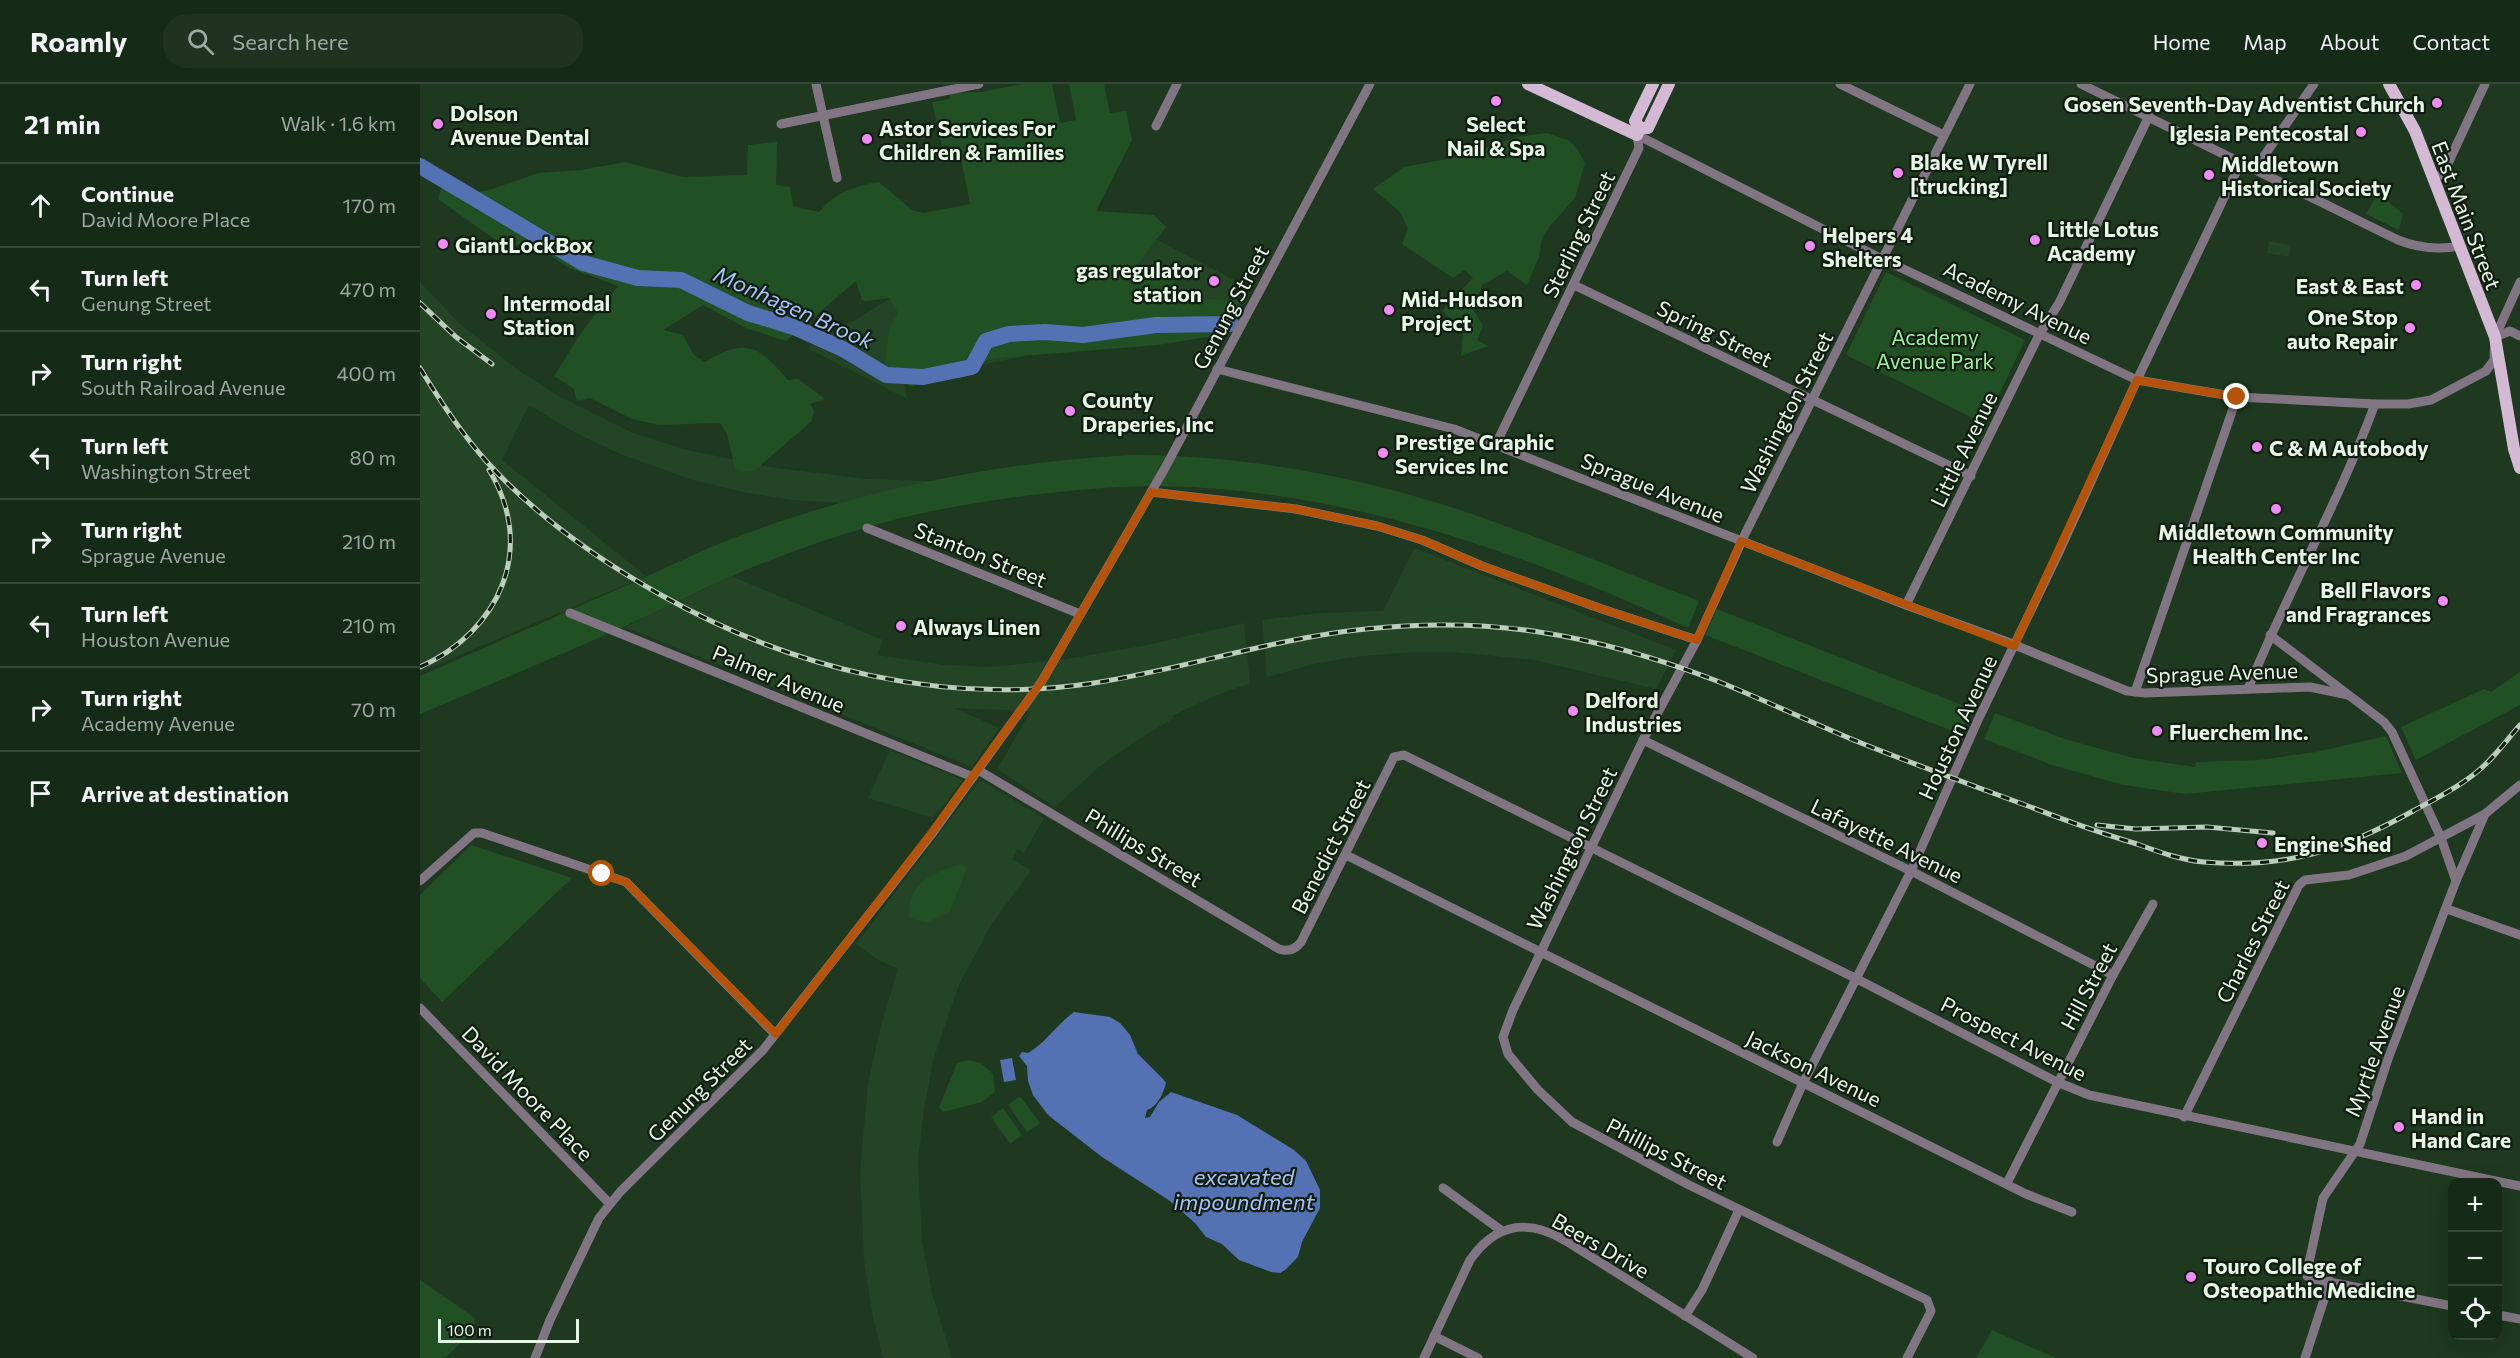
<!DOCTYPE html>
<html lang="en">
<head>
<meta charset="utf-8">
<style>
  body { margin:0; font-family:Commissioner,sans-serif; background:#1f3320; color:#f1f3f6 }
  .controls { position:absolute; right:18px; bottom:18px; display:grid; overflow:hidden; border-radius:12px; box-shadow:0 6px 24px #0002 }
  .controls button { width:54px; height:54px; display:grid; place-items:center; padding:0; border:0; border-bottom:2px solid #354736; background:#162b17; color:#f1f3f6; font:30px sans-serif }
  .scale { position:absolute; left:18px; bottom:15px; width:141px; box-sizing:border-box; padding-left:6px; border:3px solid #e7f7e6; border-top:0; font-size:16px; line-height:21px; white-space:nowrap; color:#e7f7e6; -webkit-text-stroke:4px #111d11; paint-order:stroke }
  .stop { position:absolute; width:18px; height:18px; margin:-14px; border:4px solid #b45309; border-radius:50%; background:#fff }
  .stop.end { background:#b45309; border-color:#fff; box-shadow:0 2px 6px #0008 }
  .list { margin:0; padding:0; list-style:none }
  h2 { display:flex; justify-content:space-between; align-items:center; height:78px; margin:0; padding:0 24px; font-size:26px }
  h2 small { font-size:20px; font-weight:400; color:#9ea7a1 }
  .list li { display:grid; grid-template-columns:39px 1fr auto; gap:18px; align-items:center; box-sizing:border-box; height:84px; padding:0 24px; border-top:2px solid #354736 }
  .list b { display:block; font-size:22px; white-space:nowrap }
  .list p { margin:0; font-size:20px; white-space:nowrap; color:#9ea7a1 }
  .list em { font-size:20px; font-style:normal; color:#9ea7a1 }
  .icon { flex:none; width:33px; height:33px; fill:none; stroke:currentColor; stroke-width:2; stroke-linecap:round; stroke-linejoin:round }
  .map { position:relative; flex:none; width:2100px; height:1274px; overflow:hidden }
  header { display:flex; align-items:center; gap:36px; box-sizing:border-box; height:84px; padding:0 30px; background:#162b17; border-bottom:2px solid #354736 }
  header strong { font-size:28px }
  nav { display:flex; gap:33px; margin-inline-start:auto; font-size:21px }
  .search { width:420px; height:54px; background:#1f3320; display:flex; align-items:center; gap:15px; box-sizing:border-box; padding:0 21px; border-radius:24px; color:#9ea7a1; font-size:22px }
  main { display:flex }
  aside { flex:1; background:#162b17 }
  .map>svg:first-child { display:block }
  .built { fill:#234425 }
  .green { fill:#205024 }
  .water { fill:#5371b3 }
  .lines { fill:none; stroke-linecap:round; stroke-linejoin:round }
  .river { stroke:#5371b3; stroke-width:16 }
  .minor { stroke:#827583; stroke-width:9 }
  .major { stroke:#d3b9d4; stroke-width:12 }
  .rail-casing { stroke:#bbcebb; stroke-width:5 }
  .rail { stroke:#111d11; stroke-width:3; stroke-dasharray:9; stroke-linecap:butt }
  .route { stroke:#b45309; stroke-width:8 }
  .poi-dot { fill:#f08bf6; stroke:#111d11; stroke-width:2 }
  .labels { text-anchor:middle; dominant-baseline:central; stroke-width:4.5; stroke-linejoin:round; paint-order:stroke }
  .poi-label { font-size:21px; font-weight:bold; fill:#e7f7e6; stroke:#111d11; text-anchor:start }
  .street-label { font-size:21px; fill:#e7f7e6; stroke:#111d11 }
  .park-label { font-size:21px; fill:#9df29f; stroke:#111d11 }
  .water-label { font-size:22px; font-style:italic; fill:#a8c2f9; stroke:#111d11 }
</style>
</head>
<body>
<header>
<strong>Roamly</strong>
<div class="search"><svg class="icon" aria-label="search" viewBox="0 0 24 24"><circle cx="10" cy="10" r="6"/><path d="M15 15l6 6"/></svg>Search here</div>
<nav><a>Home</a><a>Map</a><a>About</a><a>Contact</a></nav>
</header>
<main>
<aside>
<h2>21 min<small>Walk · 1.6 km</small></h2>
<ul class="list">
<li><svg class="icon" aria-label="ahead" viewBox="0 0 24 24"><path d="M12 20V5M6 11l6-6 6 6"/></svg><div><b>Continue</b><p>David Moore Place</p></div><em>170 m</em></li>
<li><svg class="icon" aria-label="left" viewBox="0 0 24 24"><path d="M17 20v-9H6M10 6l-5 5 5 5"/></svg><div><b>Turn left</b><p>Genung Street</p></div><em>470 m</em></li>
<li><svg class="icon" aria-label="right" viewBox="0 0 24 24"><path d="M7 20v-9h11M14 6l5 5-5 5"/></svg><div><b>Turn right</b><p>South Railroad Avenue</p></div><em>400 m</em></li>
<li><svg class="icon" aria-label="left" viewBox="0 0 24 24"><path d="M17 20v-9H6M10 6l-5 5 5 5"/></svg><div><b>Turn left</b><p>Washington Street</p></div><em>80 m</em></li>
<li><svg class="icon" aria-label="right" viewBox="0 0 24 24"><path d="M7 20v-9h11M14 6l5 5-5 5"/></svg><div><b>Turn right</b><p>Sprague Avenue</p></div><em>210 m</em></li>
<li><svg class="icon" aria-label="left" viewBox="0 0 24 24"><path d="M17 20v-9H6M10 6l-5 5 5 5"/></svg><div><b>Turn left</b><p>Houston Avenue</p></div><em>210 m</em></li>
<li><svg class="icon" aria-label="right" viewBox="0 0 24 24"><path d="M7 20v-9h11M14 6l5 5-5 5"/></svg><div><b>Turn right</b><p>Academy Avenue</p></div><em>70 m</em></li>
<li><svg class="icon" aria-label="arrive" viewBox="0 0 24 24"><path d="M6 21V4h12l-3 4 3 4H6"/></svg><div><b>Arrive at destination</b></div></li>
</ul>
</aside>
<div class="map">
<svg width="2100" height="1274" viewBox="0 0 2100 1274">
  <rect width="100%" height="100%" fill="#1e391f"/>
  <g class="built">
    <polygon points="695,134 830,204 817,228 484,297 487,315 387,264 539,174"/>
    <polygon points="1849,157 1871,161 1869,173 1847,169"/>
    <polygon points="0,198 39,239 99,287 142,314 211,348 263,365 349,383 447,395 516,397 424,419 373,416 322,408 273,396 200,370 154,348 109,321 82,376 226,492 0,588"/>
    <polygon points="994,464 1256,566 1236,605 1114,576 1035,568 990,568 933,573 894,580 847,593 842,536 899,529 963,527"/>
    <polygon points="311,492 463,556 457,571 525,581 571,583 647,575 722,562 824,539 830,599 792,613 752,632 754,634 714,658 679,683 635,723 577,685 611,627 534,624 579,644 552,683 205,543"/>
    <polygon points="470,666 543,696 513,734 448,714"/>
    <polygon points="560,696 624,734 604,769 598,765 592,775 611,786 571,841 539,901 514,973 504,1025 498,1077 502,1157 512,1209 532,1274 463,1274 453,1234 444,1176 440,1087 448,999 461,941 478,885 458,876 436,860"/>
  </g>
  <g class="green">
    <path d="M 604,0 L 632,0 L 640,39 L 656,36 L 649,0 L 684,0 L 690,29 L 706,27 L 712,56 L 676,127 L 734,131 L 746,143 L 718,180 L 757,192 L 748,220 L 789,215 L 824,216 L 817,228 L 784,235 L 796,240 L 793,252 L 738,261 L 577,274 L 542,282 L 491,303 L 465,278 L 469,245 L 478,229 L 469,214 L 446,217 L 442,216 L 436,197 L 366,257 L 326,244 L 283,221 L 243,246 L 263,251 L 274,271 L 285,278 C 326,253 339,262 368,296 L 378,295 L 405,315 L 390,320 L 394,326 L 392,337 L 334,387 L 323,388 L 315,384 L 307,350 L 300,339 L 239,341 L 212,335 L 170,314 L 157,317 L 154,305 L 134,292 L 163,246 L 198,202 L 147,183 L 110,157 L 87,164 L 18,115 L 22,103 L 41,109 L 66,107 L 118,89 L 161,86 L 205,78 L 263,93 L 327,91 L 328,61 L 357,58 L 356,101 L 370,103 L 373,122 L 399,128 C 415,108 435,102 459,98 L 492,126 L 503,129 L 550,120 L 541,74 L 528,61 L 522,62 L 512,18 L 529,15 L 530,9 L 561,8 Z"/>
    <polygon points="1127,49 1150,57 1158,66 1165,79 1155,114 1130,142 1122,154 1119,173 1107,201 1087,187 1062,201 1054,227 1063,242 1057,256 1068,262 1041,272 1043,246 1022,227 1053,194 1045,186 1033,194 982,160 988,144 980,128 953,105 984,83 1043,72 1097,53"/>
    <polygon points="1958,109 1983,130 1979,146 1946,130"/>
    <polygon points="1466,188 1605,256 1565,340 1426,271"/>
    <path d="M 713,371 C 822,371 937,392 1040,426 C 1121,453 1200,487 1279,517 L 1268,544 C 1104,469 924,405 741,402 C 686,402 630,408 575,416 C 529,423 482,432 438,446 C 395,459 353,474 312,492 C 275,508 240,527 203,543 C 136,573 68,601 0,630 L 0,592 C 71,561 141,530 212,499 C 245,485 277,468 311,455 C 436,407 579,377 713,371 Z"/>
    <polygon points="1297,525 1552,625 1540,650 1285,551"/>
    <polygon points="2100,588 2100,621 1996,676 1981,643 2064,605 2071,608"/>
    <polygon points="1575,629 1645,655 1713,674 1775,683 1776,678 1839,676 1896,668 1966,652 1982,689 1765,710 1704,701 1635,682 1564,655"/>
    <polygon points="51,761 152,794 22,918 0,894 0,811"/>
    <path d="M 542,780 L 547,784 L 530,827 L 506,839 L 489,834 C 486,798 514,788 542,780 Z"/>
    <polygon points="549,976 562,980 573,990 575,1008 562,1018 523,1028 519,1023 537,979"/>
    <polygon points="600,1012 620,1039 607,1048 588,1021"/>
    <polygon points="583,1024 602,1051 590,1060 571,1033"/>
    <polygon points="0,1196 55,1234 52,1248 25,1274 0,1274"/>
    <polygon points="1572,1246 1636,1274 1556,1274"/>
  </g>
  <g class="water">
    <path d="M 654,928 L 690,933 L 700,939 L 710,951 L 718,970 L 744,996 L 746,999 C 743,1010 738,1022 727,1026 L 725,1034 L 730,1033 L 739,1018 L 751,1008 L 817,1031 L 874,1066 L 886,1077 L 900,1106 L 900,1124 L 882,1158 L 878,1173 L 865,1186 L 860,1189 L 851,1188 L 819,1176 L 802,1160 L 786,1153 L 775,1139 L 750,1117 L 682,1073 L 628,1031 L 613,1011 L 608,997 L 607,982 L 599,972 L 602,968 L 608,969 C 626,959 637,940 654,928 Z"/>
    <polygon points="592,974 596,996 584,998 580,976"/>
  </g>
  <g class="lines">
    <polyline class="river" points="0,82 163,179 218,194 261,196 328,229 374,243 423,265 466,291 503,293 552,283 566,257 589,250 625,248 663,251 736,241 811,240"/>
    <g class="minor">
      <polyline points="396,0 417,94"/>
      <polyline points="1420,0 1524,51"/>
      <path d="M 1661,0 L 1978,156 C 1998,164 2018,166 2040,162"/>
      <polyline points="361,40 559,0"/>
      <polyline points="736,42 757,0"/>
      <polyline points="1217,51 1456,172 1717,296 1817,313 1955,320 1988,320 2011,316 2066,287 2074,276 2075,253 2100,198"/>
      <polyline points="1835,85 1894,0"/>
      <polyline points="2014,95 2024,88 2065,0"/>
      <polyline points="1154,201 1551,392"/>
      <polyline points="2075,253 2090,247 2100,252"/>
      <polyline points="797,285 1034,345 1486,521 1585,557 1707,607 1725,609 1890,603 1928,611"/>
      <polyline points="1076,360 1219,64 1217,51"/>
      <polyline points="731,408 876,425 957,442 1002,456 1062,482 1182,525 1277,556"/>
      <polyline points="447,444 660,530"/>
      <polyline points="1486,521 1619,251 1639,219 1729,32"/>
      <polyline points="150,529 553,693"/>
      <polyline points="1850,551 1964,638 1972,648 2021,754 2036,797"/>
      <path d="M 1828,605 C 1867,509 1919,418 1955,320"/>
      <polyline points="1715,608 1817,313"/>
      <polyline points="1223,656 1491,787 1693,891"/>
      <path d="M 558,686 L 859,865 C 868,868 875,866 881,858 L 974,673 L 984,671 L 1435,894 L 1637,998 L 1669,1011 L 2100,1102"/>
      <polyline points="926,771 1606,1110 1652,1128"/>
      <polyline points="0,797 54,749 62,749 206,798 355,950"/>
      <polyline points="2027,825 2100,851"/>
      <polyline points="0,924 190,1120"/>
      <polyline points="1764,1033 1879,801 1885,796 1929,791 1986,772 2065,730 2100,701"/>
      <polyline points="1357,1058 1383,999 1491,787 1558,636 1640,466 1717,296 1821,78"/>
      <polyline points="1587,1099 1693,891 1733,820"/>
      <polyline points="1023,1104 1082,1147"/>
      <polyline points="2032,1222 1894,1195 1887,1192 1887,1188 1903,1114 1940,1060 1968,975 2036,797 2065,730"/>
      <polyline points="2078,1231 2100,1235"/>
      <polyline points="1265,1232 1282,1206 1319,1126"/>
      <polyline points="1014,1252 1058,1274"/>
      <polyline points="115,1274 130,1236 179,1134 200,1108 343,966 511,751 622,597 745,384 950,0"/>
      <path d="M 1004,1274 L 1050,1176 C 1076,1139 1107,1134 1146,1157 L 1333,1274"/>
      <polyline points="1487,1274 1511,1227 1507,1216 1269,1101 1152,1038 1118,1006 1088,970 1083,953 1093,926 1223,656 1277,556 1325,450 1550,0"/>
      <polyline points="1885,1274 1910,1197"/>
    </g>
    <g class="major">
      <polyline points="1108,0 1217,51 1220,44 1228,44 1249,0"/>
      <polyline points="1969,0 1995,47 2075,253 2094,365 2100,384"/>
      <polyline points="1220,44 1215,37 1233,0"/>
    </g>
    <g class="rail-casing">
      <g id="rail">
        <polyline points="0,219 36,253 72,280"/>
        <path d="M 0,284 C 20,317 41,349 67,378 C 117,433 177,475 241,511 C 372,585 523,622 674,599 C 765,585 855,554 946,545 C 1004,539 1061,539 1119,548 C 1179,557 1240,575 1297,597 C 1347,617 1396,641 1446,661 C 1499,682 1554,702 1608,722 C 1644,736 1680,749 1717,760 C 1739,768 1761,776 1784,778 C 1866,785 1923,766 1993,727 C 2013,716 2034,706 2053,691 C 2071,678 2085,658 2100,641"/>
        <path d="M 0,583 C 80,547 117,464 69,386"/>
        <polyline points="1677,741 1716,745 1787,743 1853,749"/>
      </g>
    </g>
    <use href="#rail" class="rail"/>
  </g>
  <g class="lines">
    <polyline class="route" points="182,790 206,798 356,950 510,751 622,597 731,408 876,425 957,442 1002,456 1062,482 1182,525 1277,556 1321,457 1594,562 1717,296 1817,313"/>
  </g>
  <g class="poi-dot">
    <circle cx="1076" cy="17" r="6"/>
    <circle cx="2017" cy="19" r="6"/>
    <circle cx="18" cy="40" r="6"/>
    <circle cx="1941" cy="48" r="6"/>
    <circle cx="447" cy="55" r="6"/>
    <circle cx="1478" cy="89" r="6"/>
    <circle cx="1789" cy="91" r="6"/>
    <circle cx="1615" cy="156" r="6"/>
    <circle cx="23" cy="160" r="6"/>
    <circle cx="1390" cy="162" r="6"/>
    <circle cx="794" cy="197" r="6"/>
    <circle cx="1996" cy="201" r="6"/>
    <circle cx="969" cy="226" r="6"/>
    <circle cx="71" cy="230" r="6"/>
    <circle cx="1990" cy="244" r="6"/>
    <circle cx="650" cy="327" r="6"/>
    <circle cx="1837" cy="363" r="6"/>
    <circle cx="963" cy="369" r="6"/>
    <circle cx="1856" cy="425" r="6"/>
    <circle cx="2023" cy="517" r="6"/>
    <circle cx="481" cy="542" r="6"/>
    <circle cx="1153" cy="627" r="6"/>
    <circle cx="1737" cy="647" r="6"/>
    <circle cx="1842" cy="759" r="6"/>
    <circle cx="1979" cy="1043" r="6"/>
    <circle cx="1771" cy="1193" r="6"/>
  </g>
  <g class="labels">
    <g class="poi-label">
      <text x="2005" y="19" text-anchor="end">Gosen Seventh-Day Adventist Church</text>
      <text x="30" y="28">Dolson<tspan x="30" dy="24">Avenue Dental</tspan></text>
      <text x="1076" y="39" text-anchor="middle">Select<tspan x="1076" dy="24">Nail &amp; Spa</tspan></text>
      <text x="459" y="43">Astor Services For<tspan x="459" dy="24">Children &amp; Families</tspan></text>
      <text x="1929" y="48" text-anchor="end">Iglesia Pentecostal</text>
      <text x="1490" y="77">Blake W Tyrell<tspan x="1490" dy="24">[trucking]</tspan></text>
      <text x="1801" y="79">Middletown<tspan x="1801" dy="24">Historical Society</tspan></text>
      <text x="1627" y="144">Little Lotus<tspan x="1627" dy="24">Academy</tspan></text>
      <text x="1402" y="150">Helpers 4<tspan x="1402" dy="24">Shelters</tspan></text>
      <text x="35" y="160">GiantLockBox</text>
      <text x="782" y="185" text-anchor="end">gas regulator<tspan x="782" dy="24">station</tspan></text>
      <text x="1984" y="201" text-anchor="end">East &amp; East</text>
      <text x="981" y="214">Mid-Hudson<tspan x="981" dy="24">Project</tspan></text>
      <text x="83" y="218">Intermodal<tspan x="83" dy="24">Station</tspan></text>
      <text x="1978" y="232" text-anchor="end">One Stop<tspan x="1978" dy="24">auto Repair</tspan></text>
      <text x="662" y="315">County<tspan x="662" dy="24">Draperies, Inc</tspan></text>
      <text x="975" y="357">Prestige Graphic<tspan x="975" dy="24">Services Inc</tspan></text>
      <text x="1849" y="363">C &amp; M Autobody</text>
      <text x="1856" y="447" text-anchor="middle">Middletown Community<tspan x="1856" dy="24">Health Center Inc</tspan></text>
      <text x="2011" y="505" text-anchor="end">Bell Flavors<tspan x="2011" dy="24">and Fragrances</tspan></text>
      <text x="493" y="542">Always Linen</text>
      <text x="1165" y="615">Delford<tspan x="1165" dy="24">Industries</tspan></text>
      <text x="1749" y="647">Fluerchem Inc.</text>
      <text x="1854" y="759">Engine Shed</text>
      <text x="1991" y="1031">Hand in<tspan x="1991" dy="24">Hand Care</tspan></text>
      <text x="1783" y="1181">Touro College of<tspan x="1783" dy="24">Osteopathic Medicine</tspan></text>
    </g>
    <g class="street-label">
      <text transform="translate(2047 131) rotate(69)">East Main Street</text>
      <text transform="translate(1158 150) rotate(-64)">Sterling Street</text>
      <text transform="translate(1598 218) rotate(26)">Academy Avenue</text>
      <text transform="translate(810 223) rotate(-62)">Genung Street</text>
      <text transform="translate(1295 249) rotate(26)">Spring Street</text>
      <text transform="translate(1366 328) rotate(-63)">Washington Street</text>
      <text transform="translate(1543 365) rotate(-64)">Little Avenue</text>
      <text transform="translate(1233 403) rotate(22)">Sprague Avenue</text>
      <text transform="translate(561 470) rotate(22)">Stanton Street</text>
      <text transform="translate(1802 588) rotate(-2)">Sprague Avenue</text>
      <text transform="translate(359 594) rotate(23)">Palmer Avenue</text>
      <text transform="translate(1537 643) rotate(-65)">Houston Avenue</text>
      <text transform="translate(1467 756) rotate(26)">Lafayette Avenue</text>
      <text transform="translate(910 762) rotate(-63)">Benedict Street</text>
      <text transform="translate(724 763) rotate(31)">Phillips Street</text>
      <text transform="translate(1151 764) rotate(-64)">Washington Street</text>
      <text transform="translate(1832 857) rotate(-63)">Charles Street</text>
      <text transform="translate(1668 902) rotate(-62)">Hill Street</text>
      <text transform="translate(1594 954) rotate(27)">Prospect Avenue</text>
      <text transform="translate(1954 967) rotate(-70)">Myrtle Avenue</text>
      <text transform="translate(1394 984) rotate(26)">Jackson Avenue</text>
      <text transform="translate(279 1005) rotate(-45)">Genung Street</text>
      <text transform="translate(108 1009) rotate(46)">David Moore Place</text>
      <text transform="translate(1247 1069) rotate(27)">Phillips Street</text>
      <text transform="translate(1181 1161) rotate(30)">Beers Drive</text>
    </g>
    <g class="park-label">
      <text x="1515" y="252">Academy<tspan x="1515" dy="24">Avenue Park</tspan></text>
    </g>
    <g class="water-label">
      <text transform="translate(374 223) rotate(24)">Monhagen Brook</text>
      <text x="824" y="1092">excavated<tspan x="824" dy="25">impoundment</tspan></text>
    </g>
  </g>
</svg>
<div class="controls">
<button>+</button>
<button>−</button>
<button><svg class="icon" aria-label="locate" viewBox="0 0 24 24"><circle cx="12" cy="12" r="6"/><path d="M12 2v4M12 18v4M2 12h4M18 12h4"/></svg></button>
</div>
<div class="scale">100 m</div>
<div class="stop" style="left:182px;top:790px"></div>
<div class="stop end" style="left:1817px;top:313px"></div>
</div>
</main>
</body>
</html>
